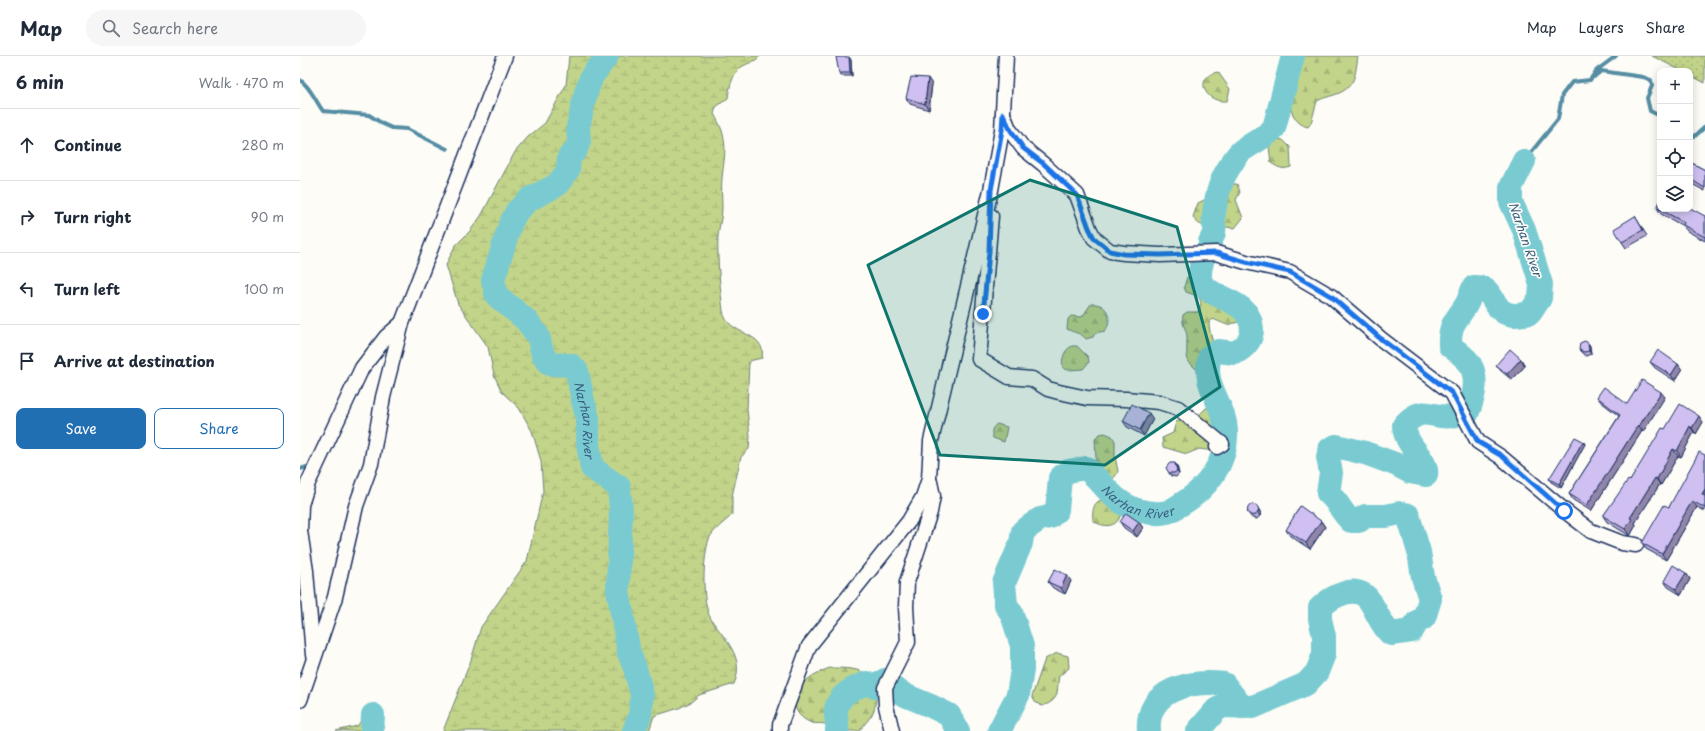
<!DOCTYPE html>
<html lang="en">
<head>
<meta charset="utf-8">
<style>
  body { margin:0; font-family:"Playpen Sans",sans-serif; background:#f6f6f7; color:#1f2937 }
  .controls { position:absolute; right:12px; top:12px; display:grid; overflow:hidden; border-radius:8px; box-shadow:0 2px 10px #0003 }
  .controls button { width:36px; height:36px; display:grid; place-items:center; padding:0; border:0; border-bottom:1px solid #e0e1e3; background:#fff; color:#1f2937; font:20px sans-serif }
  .stop { position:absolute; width:12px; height:12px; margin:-9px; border:3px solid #1a73e8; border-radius:50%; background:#fff }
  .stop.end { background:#1a73e8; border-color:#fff; box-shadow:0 1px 4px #0008 }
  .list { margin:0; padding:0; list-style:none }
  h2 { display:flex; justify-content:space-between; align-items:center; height:52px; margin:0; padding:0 16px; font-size:17px }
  h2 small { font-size:13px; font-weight:400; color:#747a83 }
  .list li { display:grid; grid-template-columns:26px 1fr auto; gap:12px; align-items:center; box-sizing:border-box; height:72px; padding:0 16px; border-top:1px solid #e0e1e3 }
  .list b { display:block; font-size:15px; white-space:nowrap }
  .list em { font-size:13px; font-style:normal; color:#747a83 }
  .actions { display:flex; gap:8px; padding:12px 16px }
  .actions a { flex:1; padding:9px 0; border:1px solid #1f6fb2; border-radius:8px; text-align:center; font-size:14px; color:#1f6fb2 }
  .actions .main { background:#1f6fb2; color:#fff }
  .icon { flex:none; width:22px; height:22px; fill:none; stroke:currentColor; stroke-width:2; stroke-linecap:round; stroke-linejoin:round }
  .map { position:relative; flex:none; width:1405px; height:675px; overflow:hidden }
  header { display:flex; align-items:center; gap:24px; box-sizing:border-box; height:56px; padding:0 20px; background:#fff; border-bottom:1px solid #e0e1e3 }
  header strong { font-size:19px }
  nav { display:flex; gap:22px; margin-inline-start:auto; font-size:14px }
  .search { width:280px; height:36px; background:#f6f6f7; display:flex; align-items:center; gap:10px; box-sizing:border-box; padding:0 14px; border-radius:22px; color:#747a83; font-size:15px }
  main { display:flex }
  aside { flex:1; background:#fff }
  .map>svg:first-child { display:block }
  .forest { fill:url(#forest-firs); stroke:#6e8274 }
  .wetland { fill:url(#wetland-marsh); stroke:#6e8274 }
  .park { fill:url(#park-dots); stroke:#6e8274 }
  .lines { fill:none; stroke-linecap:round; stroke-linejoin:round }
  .stream { stroke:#548da3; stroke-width:4 }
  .river { stroke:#7acbd1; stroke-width:24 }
  .street-casing { stroke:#1b2f5e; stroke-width:17 }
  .street { stroke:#fdfcf7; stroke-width:14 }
  .wall { fill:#b2a5cf; stroke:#1b2f5e }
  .shaded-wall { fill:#9186a9; stroke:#1b2f5e }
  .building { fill:#cfc0f1; stroke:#1b2f5e }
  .route { stroke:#1a73e8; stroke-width:5 }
  .marked { fill:#0f766e; fill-opacity:0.2; stroke:#0f766e; stroke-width:3; stroke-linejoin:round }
  .labels { text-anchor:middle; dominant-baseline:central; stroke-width:3.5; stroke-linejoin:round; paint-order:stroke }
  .water-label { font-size:12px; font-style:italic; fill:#385e80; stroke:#fdfcf7 }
</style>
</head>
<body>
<header>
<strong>Map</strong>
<div class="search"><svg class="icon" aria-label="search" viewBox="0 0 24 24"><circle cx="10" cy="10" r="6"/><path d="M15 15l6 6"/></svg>Search here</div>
<nav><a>Map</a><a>Layers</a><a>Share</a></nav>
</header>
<main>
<aside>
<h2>6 min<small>Walk · 470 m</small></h2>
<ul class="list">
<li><svg class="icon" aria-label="ahead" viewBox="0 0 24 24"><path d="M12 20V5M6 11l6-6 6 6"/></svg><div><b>Continue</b></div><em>280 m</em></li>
<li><svg class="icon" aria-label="right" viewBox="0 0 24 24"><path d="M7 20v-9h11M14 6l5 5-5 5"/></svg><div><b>Turn right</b></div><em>90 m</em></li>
<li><svg class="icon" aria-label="left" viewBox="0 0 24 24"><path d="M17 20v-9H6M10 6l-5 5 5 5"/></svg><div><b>Turn left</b></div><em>100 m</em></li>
<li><svg class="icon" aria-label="arrive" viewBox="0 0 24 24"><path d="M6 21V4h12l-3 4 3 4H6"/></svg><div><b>Arrive at destination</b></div></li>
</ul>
<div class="actions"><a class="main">Save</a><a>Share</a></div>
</aside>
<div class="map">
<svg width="1405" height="675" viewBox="0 0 1405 675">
  <defs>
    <pattern id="forest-firs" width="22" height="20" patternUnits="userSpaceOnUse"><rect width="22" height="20" fill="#c2d489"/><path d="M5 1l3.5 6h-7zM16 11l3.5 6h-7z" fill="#a6b679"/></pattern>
    <pattern id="wetland-marsh" width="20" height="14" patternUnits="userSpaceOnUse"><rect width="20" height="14" fill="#c2d489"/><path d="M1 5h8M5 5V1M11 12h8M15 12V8" fill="none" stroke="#a6b679"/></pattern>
    <pattern id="park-dots" width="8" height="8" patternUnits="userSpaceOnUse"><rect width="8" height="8" fill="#c2d489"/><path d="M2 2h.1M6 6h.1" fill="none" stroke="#a6b679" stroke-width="1.8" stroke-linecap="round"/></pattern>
  </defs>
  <rect width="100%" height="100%" fill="#fdfcf7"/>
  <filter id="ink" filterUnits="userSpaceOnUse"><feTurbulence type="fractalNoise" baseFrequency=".025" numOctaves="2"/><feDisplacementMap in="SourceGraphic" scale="8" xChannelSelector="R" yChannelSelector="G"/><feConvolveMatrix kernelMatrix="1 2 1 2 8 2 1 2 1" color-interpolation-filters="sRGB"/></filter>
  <g filter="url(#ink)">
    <g class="forest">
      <path d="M 991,0 L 1058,0 C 1055,19 1056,32 1034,39 C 1028,41 1023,42 1017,45 L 1011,67 L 1008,71 C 983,66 985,18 991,0 Z"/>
      <path d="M 918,16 L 930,33 L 927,45 C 903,47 894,20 918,16 Z"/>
      <path d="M 977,83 L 983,84 L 990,91 L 991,111 C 982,114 979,112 971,107 L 969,90 L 972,85 Z"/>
      <path d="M 934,128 L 937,128 L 940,136 L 936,144 L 943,162 L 935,172 C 930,172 927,171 922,170 C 911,169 900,174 893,161 L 898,147 L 904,144 L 921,147 C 923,137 922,129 934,128 Z"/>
      <path d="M 887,221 C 910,222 954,235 938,266 L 927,269 L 913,263 L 909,267 C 909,282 923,306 912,318 L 901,318 L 888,305 C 886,297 887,290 887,282 C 887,273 881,269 883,259 L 887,256 L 897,256 L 900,253 L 901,246 L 898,240 L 886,236 L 884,231 Z"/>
      <path d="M 791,248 C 807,246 814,263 805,275 L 795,277 L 793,281 L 786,283 C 780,276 774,277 767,273 L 768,263 L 771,260 L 782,261 Z"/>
      <path d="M 772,290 L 777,290 L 788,301 L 789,306 L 783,313 L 768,314 L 763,312 C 761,303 764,294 772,290 Z"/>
      <path d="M 906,352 C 924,352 923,375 922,388 L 914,395 L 899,393 L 887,398 L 863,391 L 862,382 L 873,377 L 876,366 L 881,364 L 892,366 Z"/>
      <path d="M 697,368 L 707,371 L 704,386 L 693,382 C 691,376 691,372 697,368 Z"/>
      <path d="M 805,377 L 812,380 L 815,385 L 815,401 L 818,415 C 814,427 802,427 791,425 L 788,423 L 796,403 L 795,382 L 800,378 Z"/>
      <path d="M 806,443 L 821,457 C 818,472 804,472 793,465 C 792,454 793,444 806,443 Z"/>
      <path d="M 757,597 L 768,600 L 769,612 L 759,620 C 756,636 761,644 742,650 L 735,646 L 732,640 L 745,603 Z"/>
      <path d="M 530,612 C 551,612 577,612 576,639 C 576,647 575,654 571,660 C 567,666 563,669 560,675 C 553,675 545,675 538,675 C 534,674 529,670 525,668 C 521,667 516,668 512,667 C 495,661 490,646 500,631 C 508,621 518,616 530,612 Z"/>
    </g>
    <g class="wetland">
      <path d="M 269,0 L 460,0 C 455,7 445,7 439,13 C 432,19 429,34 428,42 L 416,51 L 414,58 C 429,83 425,95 422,122 C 421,132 422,142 422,152 C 422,162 419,170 418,180 C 417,206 420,229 423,255 C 427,281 467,274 462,302 L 449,305 L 447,353 L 450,381 L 449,393 L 441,401 L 432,440 L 432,459 C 426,465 412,475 409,483 C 403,501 401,546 411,563 C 424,583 446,601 434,628 L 399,639 L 391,646 L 379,652 L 354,660 L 349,675 L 143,675 L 171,604 L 181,571 L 227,505 L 243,435 L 241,405 L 232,375 L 219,352 L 202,336 L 194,319 L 188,291 L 158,248 L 146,209 L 155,190 L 170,175 L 181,160 L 215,96 L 228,81 L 245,67 L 266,29 Z"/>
      <polygon points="64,664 77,665 83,675 36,675 57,670 61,665"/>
    </g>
    <polygon class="park" points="1352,0 1405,0 1405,27 1390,19 1390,15 1382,15"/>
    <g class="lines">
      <g class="stream">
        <polyline points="1294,21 1301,15 1343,21 1351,24 1352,30 1347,42 1350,55 1360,60"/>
        <path d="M 0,24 C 10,30 16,46 23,55 L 69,59 L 83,68 L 92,72 L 107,73 L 147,93"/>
        <polyline points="1390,80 1395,80 1405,71"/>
        <polyline points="1224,105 1258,63 1262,39 1272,26 1290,24 1297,14 1316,0"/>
        <polyline points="0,413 7,411"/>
      </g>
      <g class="river">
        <path id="s1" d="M 307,0 L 292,20 L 286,36 L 278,71 L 279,85 L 276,94 L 269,101 L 268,114 L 257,129 L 230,143 L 217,155 L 210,169 L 193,224 L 197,240 L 226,264 L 238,280 L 243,299 L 250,308 L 271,309 L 277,315 L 283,345 L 288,362 L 288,388 L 292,412 L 319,431 L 321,454 L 318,534 L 329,597 L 335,612 L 342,639 L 340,659 L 334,675"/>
        <path d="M 910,186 C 918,172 912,170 914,157 C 916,141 921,123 930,110 C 933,105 939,96 944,93 C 954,86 966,81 974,72 L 993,0"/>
        <path d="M 1167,358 C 1174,342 1180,319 1167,304 C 1162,299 1156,294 1150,290 C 1149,268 1156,265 1166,249 C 1170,243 1170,237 1174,231 C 1201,229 1185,268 1230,257 L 1240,242 L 1241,228 L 1224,174 L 1211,146 L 1211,131 L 1224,105"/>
        <polyline points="591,631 607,640 631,650 649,659 658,675"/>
        <polyline points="72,675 73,659"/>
        <path d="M 537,675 C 538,668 535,659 536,653 C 539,638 554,632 567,627 L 575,631 L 585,624 L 581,627"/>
        <path id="s2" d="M 699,675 L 718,639 L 722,614 L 722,590 L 712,558 L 706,549 L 704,527 L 721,487 L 723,475 L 740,463 L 750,461 L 757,454 L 760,422 L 768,415 L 786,412 C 804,427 811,444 834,453 C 845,456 856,459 867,456 C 872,455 876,451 880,449 C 906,434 928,406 926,375 C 925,347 901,330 910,300 L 918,295 L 935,297 C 944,292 952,284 952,273 C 950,242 910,244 901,226 C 898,218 902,206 904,198"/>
        <path d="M 849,675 C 845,633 891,624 924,628 L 942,651"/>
        <path d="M 898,675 L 916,654 L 923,650 L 953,651 L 1006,628 L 1017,616 L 1024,598 L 1024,580 L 1020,563 L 1020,552 C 1031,541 1057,526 1069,544 C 1077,555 1080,568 1091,578 L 1112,575 L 1117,566 L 1124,562 L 1130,543 L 1123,521 L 1119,496 L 1108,459 L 1100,457 L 1086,460 L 1065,460 L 1059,465 L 1051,465 C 1040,455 1039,446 1028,437 L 1031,417 L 1028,401 L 1030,393 L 1036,390 L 1065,397 L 1095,408 L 1110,416 L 1126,419 C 1129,403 1104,390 1104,369 C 1124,347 1132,364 1153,360"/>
      </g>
      <g class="street-casing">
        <g id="street">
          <polyline points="703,58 709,73 723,92 743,108 777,139 789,172 794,182 810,195 824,197 860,199 916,197 946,206 990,216 1031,240 1081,283 1152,337 1178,386 1201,401 1265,455 1291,475 1322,487 1336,489"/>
          <polyline points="691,160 679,303 709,321 732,323 748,333 759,336 787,342 826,343 859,346 878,352 922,388 917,391"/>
          <polyline points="0,474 1,449 8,427 62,312 86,281 102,267"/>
          <polyline points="0,475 6,515 13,599"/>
          <polyline points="0,644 35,541 56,450 71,408 83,341 102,267 205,0"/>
          <polyline points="480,675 480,669 509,590 609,465 623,441 629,423 631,385 691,134 702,74 706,0"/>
          <polyline points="592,675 586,650 585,632 608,586 606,551 607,526 630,456 633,440 630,426"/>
        </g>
      </g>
      <use href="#street" class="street"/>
    </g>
    <g class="wall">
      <polygon points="549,1 551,4 552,20 541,20 539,17"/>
      <polygon points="632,28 629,54 610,48 606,42"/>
      <polygon points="1390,106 1405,114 1405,135 1390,127"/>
      <polygon points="1357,152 1405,160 1405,185 1387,175 1383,170 1361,158"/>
      <polygon points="1335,160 1347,180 1326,192 1322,186"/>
      <polygon points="1288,287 1290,290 1291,298 1286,300 1282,297 1279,294"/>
      <polygon points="1221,303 1225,310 1212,324 1201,315 1196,309"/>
      <polygon points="1350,306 1378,308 1382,314 1375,325 1355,312"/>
      <polygon points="1297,341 1327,348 1365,341 1343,376 1342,375 1291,455 1273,444 1269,438 1319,360 1301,346"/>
      <polygon points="853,363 844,380 827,371 823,365"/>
      <polygon points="1403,366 1396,378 1394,376 1381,401 1378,400 1361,429 1360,428 1335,467 1336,469 1330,480 1307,466 1303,460 1330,425 1365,373"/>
      <polygon points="1283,385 1285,388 1261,432 1251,426 1249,423"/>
      <polygon points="1405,399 1405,455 1397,451 1366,504 1346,493 1342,487 1369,451"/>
      <polygon points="875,407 877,410 879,418 876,421 871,420 869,417"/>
      <polygon points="956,449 961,457 960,460 957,463 952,462 947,456"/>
      <polygon points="1021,465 1025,471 1010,493 990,480 986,474"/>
      <polygon points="820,466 839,466 843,472 837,481 824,472"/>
      <polygon points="1386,517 1390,523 1381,539 1368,531 1364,525"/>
      <polygon points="771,525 765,538 753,532 748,526"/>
    </g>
    <g class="shaded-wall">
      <polygon points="549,1 551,4 552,20 550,17"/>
      <polygon points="628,22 632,28 629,54 625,48"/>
      <polygon points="1288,287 1290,290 1291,298 1289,295"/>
      <polygon points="1221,303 1225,310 1212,324 1207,318"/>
      <polygon points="1378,308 1382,314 1375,325 1371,319"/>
      <polygon points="1361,336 1365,341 1343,376 1339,370"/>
      <polygon points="849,357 853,363 844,380 840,374"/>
      <polygon points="1399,360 1403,366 1396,378 1392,372"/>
      <polygon points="1338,369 1342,375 1291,455 1287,449"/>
      <polygon points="1390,370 1394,376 1381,401 1377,395"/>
      <polygon points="1283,385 1285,388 1261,432 1259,428"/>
      <polygon points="1373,393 1378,400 1361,429 1357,423"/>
      <polygon points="875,407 877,410 879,418 877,415"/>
      <polygon points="1355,422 1360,428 1335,467 1336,469 1330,480 1325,473 1330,462"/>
      <polygon points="1405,433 1405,442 1402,438"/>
      <polygon points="1392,445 1397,451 1366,504 1362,498"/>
      <polygon points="956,449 961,457 960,460 958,457"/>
      <polygon points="1021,465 1025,471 1010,493 1006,487"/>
      <polygon points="839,466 843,472 837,481 833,475"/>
      <polygon points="1386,517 1390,523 1381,539 1376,533"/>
      <polygon points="767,519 771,525 765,538 761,532"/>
    </g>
    <g class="building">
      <polygon points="536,1 549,1 550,17 539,17"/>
      <polygon points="611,21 628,22 625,48 606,42"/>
      <polygon points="1390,106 1405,114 1405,132 1390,123"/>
      <polygon points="1360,145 1360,153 1390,153 1390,152 1405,160 1405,181 1383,169 1384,166 1357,152"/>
      <polygon points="1335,160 1343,174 1322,186 1314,173"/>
      <polygon points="1285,285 1288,287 1289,295 1284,296 1279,294 1280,287"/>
      <polygon points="1210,293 1221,303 1207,318 1196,309"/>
      <polygon points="1358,294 1378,308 1371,319 1350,306"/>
      <polygon points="1342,324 1361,336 1339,370 1338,369 1287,449 1269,438 1320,359 1297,341 1304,331 1327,348"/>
      <polygon points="832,348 849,357 840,374 823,365"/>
      <polygon points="1380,348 1399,360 1392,372 1390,370 1377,395 1373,393 1357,423 1355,422 1330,462 1332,463 1325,473 1303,460 1328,424 1330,425 1362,372 1365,373"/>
      <polygon points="1275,381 1283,385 1259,428 1249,423"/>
      <polygon points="1399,396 1405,399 1405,433 1402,438 1405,440 1405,452 1392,445 1362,498 1342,487 1364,449 1369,451"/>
      <polygon points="870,407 875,407 877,415 874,417 869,417 866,412 868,409"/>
      <circle cx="953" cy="454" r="5.5"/>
      <polygon points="1000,450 1021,465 1006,487 986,474"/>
      <polygon points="826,457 839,466 833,475 820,466"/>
      <polygon points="1373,509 1386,517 1376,533 1364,525"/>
      <polygon points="755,513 767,519 761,532 748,526"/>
    </g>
  </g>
  <g class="lines" filter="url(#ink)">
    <polyline class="route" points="683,258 689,196 691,134 702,74 703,58 710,73 723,92 744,108 777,139 789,172 794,182 810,195 824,198 860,199 916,197 946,206 990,216 1031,240 1081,283 1152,337 1178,386 1202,400 1264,455"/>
  </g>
  <path class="marked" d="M 730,124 L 877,171 L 920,331 L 805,409 L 640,399 L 568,209 Z"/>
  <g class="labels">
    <g class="water-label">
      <text transform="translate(1226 183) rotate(71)">Narhan River</text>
      <text stroke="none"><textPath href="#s1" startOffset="449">Narhan River</textPath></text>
      <text stroke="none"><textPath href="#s2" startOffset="379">Narhan River</textPath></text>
    </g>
  </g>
</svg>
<div class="controls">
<button>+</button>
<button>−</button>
<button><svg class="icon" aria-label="locate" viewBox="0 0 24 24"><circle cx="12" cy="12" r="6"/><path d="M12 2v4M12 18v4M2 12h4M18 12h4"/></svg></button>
<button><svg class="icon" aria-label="layers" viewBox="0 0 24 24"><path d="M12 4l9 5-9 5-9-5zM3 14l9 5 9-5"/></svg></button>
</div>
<div class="stop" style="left:1264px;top:455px"></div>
<div class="stop end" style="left:683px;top:258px"></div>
</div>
</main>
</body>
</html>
